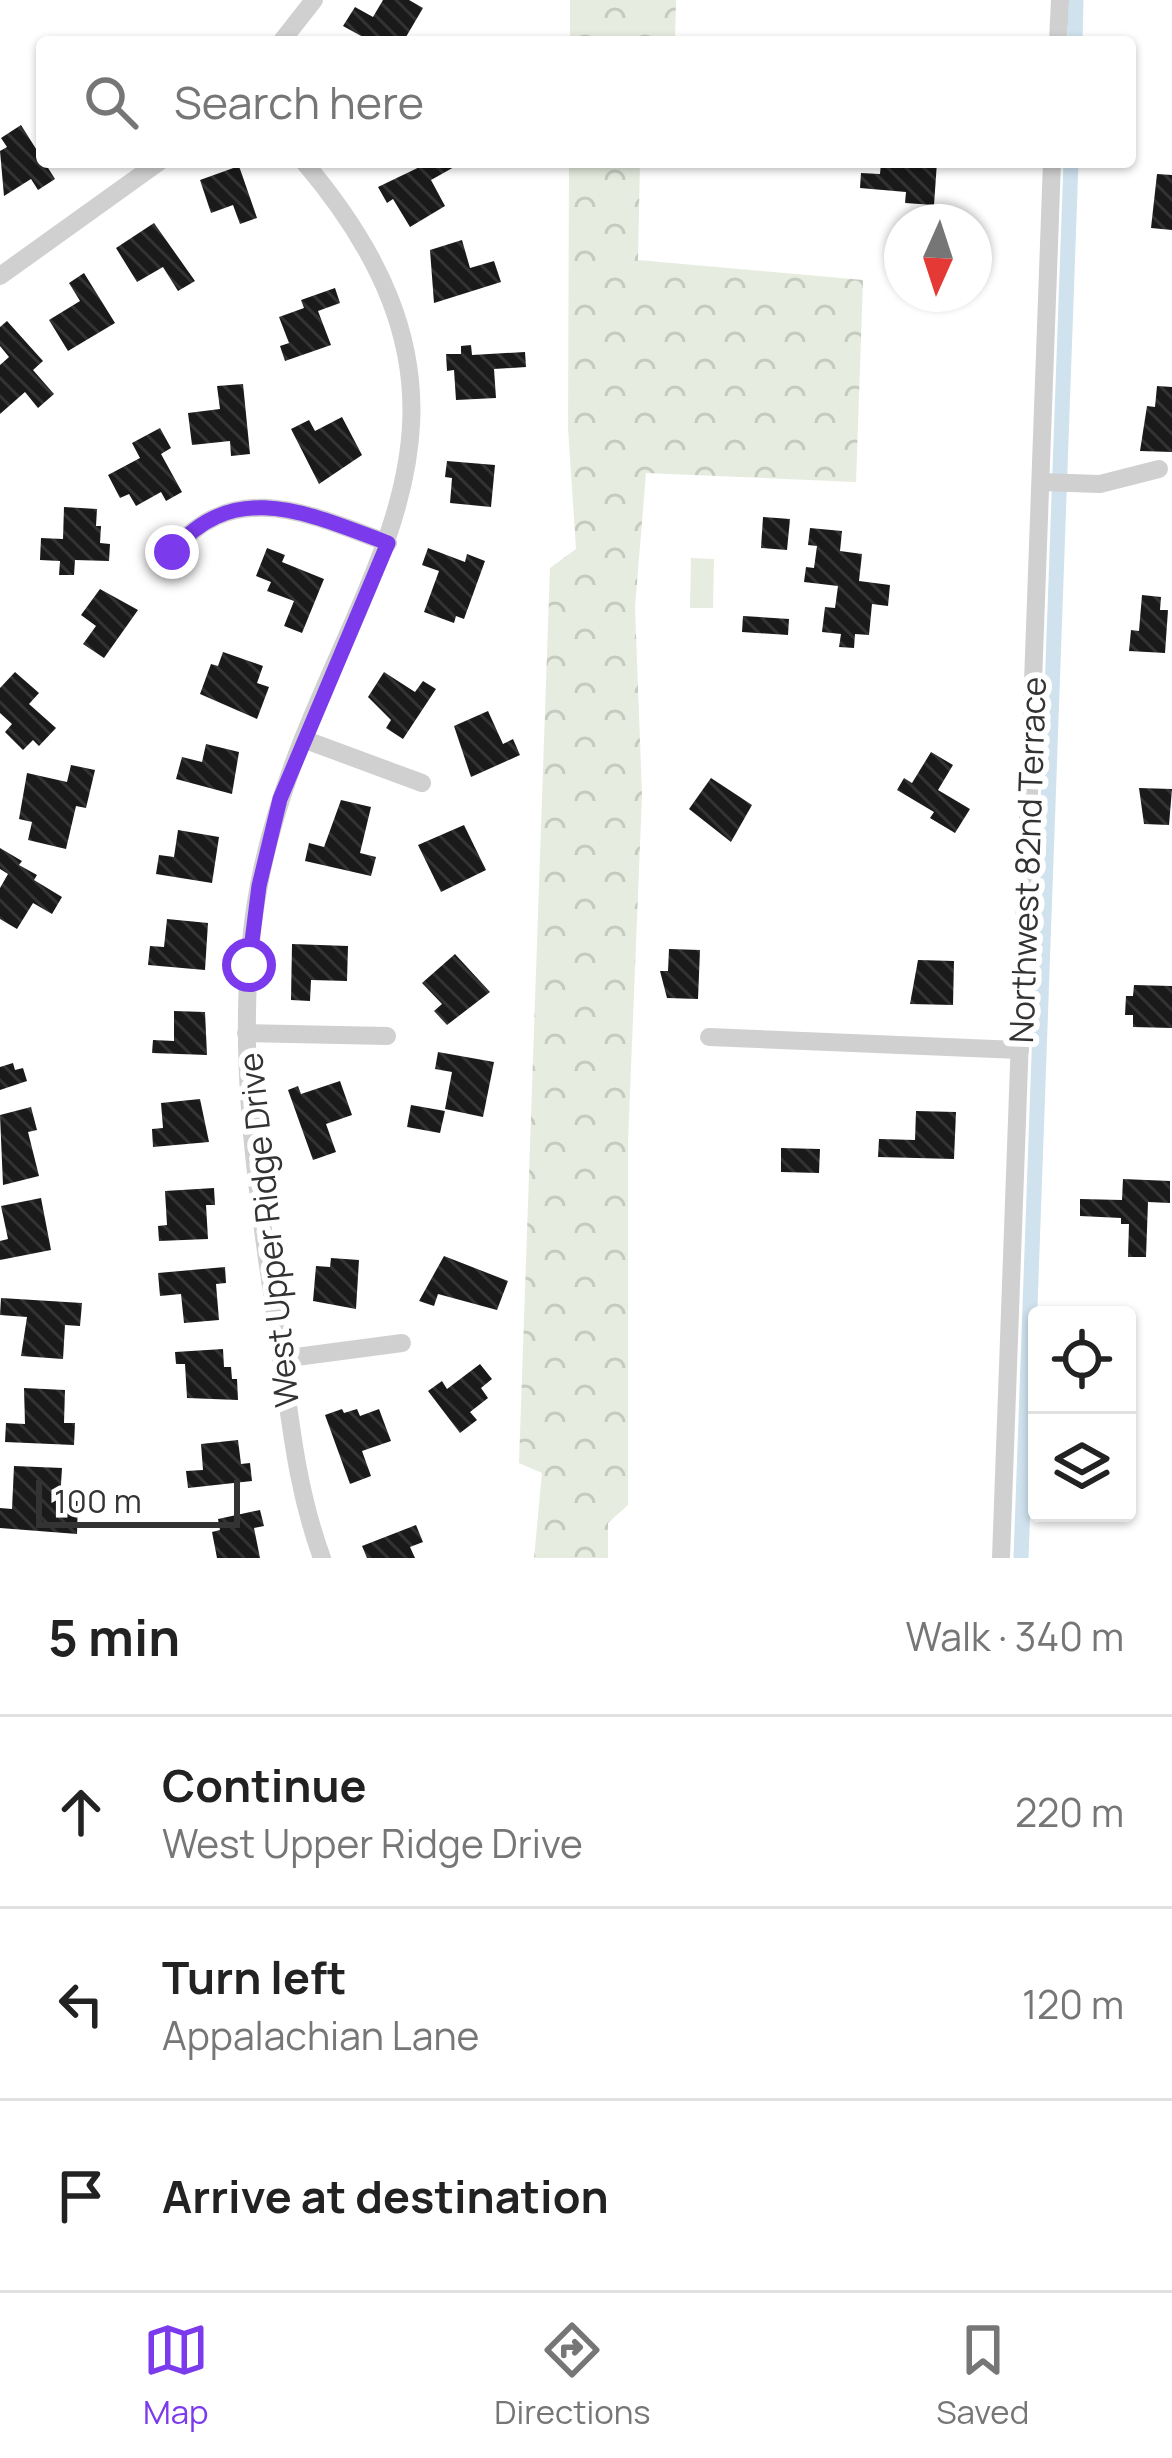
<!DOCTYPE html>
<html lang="en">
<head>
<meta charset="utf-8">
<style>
  body { margin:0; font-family:Manrope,sans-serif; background:#f2f2f2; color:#222 }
  .controls { position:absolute; right:36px; bottom:36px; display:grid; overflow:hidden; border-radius:12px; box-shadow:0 3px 9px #0004 }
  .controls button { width:108px; height:108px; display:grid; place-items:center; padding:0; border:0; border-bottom:3px solid #e0e0e0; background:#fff; color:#222; font:60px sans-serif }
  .compass { position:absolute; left:884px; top:204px; width:108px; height:108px; border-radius:50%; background:#fff; box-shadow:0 3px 9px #0004; rotate:183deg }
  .scale { position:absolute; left:36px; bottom:30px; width:204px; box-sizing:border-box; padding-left:12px; border:6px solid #333; border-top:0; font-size:33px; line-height:42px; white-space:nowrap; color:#333; -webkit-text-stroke:9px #fff; paint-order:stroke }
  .stop { position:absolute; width:36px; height:36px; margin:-27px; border:9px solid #7c3aed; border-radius:50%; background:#fff }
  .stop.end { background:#7c3aed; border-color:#fff; box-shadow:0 3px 12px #0008 }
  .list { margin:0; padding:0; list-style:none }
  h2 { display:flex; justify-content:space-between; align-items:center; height:156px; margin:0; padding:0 48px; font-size:51px }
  h2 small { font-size:39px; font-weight:400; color:#767676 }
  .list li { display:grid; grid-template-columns:78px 1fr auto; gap:36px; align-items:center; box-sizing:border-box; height:192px; padding:0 48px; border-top:3px solid #e0e0e0 }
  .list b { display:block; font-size:45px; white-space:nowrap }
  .list p { margin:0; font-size:39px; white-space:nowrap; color:#767676 }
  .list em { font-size:39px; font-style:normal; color:#767676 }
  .icon { flex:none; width:66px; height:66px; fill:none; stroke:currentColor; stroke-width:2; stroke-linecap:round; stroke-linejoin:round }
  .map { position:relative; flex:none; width:1172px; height:1558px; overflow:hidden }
  .search { position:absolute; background:#fff; box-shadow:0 3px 9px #0004; left:36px; right:36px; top:36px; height:132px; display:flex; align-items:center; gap:30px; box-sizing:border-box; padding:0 42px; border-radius:12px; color:#767676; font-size:45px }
  .sheet { height:732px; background:#fff }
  nav { display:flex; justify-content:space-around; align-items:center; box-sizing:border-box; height:168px; border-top:3px solid #e0e0e0; background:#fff; font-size:33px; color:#767676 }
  nav a { display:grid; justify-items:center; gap:6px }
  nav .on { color:#7c3aed }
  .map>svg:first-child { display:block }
  .forest { fill:url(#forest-crowns) }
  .pitch { fill:#e6ecdf }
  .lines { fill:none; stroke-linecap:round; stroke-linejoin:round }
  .canal { stroke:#cfe2ee; stroke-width:15 }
  .building { fill:url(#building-back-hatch) }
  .minor { stroke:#d0d0d0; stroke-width:18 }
  .route { stroke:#7c3aed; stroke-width:15 }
  .labels { text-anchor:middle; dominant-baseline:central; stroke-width:12; stroke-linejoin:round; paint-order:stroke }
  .street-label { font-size:33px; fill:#333; stroke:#fff }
</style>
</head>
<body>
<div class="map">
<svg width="1172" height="1558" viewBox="0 0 1172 1558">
  <defs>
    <pattern id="forest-crowns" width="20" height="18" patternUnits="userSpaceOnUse" patternTransform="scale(3)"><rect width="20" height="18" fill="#e6ecdf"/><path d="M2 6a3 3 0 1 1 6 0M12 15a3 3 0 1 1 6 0" fill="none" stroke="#c6cbc0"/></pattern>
    <pattern id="building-back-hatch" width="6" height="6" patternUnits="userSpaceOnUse" patternTransform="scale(3)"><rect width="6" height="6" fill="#1a1a1a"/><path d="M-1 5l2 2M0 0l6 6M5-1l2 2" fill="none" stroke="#333"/></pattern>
  </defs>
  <rect width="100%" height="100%" fill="#fff"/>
  <g class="forest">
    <polygon points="570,0 676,0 675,42 570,42"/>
    <polygon points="569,162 640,162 638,260 863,280 856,482 646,473 635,607 642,795 628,1142 628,1505 608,1523 608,1558 534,1558 542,1473 519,1463 550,568 576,549 568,428"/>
  </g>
  <polygon class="pitch" points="691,558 714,559 713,608 690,608"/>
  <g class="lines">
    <g class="canal">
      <polyline points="1075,42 1076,0"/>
      <polyline points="1021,1558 1071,162"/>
    </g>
  </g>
  <g class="building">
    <polygon points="383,0 409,0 423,8 403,42 372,42 343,26 355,7 373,17"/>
    <polygon points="21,125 55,179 38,190 31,179 4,196 0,151 7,147 1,138"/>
    <polygon points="430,162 463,162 431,180 445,206 410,227 393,199 387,203 378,187"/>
    <polygon points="887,162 937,162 934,205 905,203 906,192 860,188 861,173 880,174 881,163"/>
    <polygon points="239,166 257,218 240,224 233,205 211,213 200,180"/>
    <polygon points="1157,174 1172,175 1172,230 1151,228"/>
    <polygon points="154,223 195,281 178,291 163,267 137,282 116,248"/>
    <polygon points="462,240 470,268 494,261 501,282 434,303 430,250"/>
    <polygon points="84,273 115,323 68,351 49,320 80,301 69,283"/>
    <polygon points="335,288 340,303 318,311 331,345 285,361 280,346 289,343 279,317 304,308 301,300"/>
    <polygon points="7,321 43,361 33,370 54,394 38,408 25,392 0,414 0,365 9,357 0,346 0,327"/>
    <polygon points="471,345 472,355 525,352 526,367 494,369 496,398 456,400 454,370 447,371 446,354 461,354 461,346"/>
    <polygon points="243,384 250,454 231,456 230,441 192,445 188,413 220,409 217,386"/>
    <polygon points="1157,386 1172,387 1172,452 1140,451 1147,406 1155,407"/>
    <polygon points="342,417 362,455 319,484 291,429 309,420 315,431"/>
    <polygon points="160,428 171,448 161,454 182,492 166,501 161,492 136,506 129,494 120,498 108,475 140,458 132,443"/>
    <polygon points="447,461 495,465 491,507 450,503 452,478 445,477"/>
    <polygon points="64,507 97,509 96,526 101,526 100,543 110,544 109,561 75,560 74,575 59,575 60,561 40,560 41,538 63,539"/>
    <polygon points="763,517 790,519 787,550 761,548"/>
    <polygon points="810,528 842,531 840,551 862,554 859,581 890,585 888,606 872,604 869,635 855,634 854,648 839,647 841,634 822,632 825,607 835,608 838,586 804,582 806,567 814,568 817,546 808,545"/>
    <polygon points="267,548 285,555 282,562 324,579 302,633 284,626 294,601 267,591 271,582 256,576"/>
    <polygon points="428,548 465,562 467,554 485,561 464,619 456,616 454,623 424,612 439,571 422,565"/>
    <polygon points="100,589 138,610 104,658 83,644 96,626 81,615"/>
    <polygon points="1142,595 1161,597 1160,610 1168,610 1165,653 1129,651 1131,630 1139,631"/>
    <polygon points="743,616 789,619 788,635 742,632"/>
    <polygon points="223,652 263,666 257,683 269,687 257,719 200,694 211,664 218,666"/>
    <polygon points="15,672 39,693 29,704 56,728 39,746 33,740 23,750 5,732 12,724 0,713 0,688"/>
    <polygon points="384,672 415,692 423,681 436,689 403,739 386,728 391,720 368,697"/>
    <polygon points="488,711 503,744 513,739 520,755 471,777 454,726"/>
    <polygon points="206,744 239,752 232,794 176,779 182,757 202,762"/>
    <polygon points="931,752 953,765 938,790 970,809 955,833 930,818 934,812 897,790 904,778 912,783"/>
    <polygon points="71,765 95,770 86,808 76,806 66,849 28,840 32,822 19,819 27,773 67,782"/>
    <polygon points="711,778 752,805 731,842 689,809"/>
    <polygon points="1139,788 1172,789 1169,825 1144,824"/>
    <polygon points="341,800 371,807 360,853 376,857 371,876 305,861 309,843 324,847"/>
    <polygon points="464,825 486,870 441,892 418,845"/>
    <polygon points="178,830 219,837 212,883 156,874 159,855 174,857"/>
    <polygon points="0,848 22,861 19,865 37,875 34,880 62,897 52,914 33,903 17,929 0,919 0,888 8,874 0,869"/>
    <polygon points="167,919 208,923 205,970 148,965 150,946 164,947"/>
    <polygon points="292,944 348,946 347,981 311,980 310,1001 291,1000"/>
    <polygon points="669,949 700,950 698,999 667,998 660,971 668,971"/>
    <polygon points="455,954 490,992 447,1025 434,1011 442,1004 422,983"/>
    <polygon points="918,960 954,961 953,1005 910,1004"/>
    <polygon points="1134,985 1172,986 1172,1028 1133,1027 1133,1015 1125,1015 1126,996 1133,996"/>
    <polygon points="174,1011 205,1012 207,1055 152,1053 153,1040 174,1041"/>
    <polygon points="438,1052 494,1062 483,1117 445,1109 452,1072 435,1069"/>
    <polygon points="13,1063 15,1070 23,1068 27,1081 0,1090 0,1067"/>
    <polygon points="340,1081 352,1115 326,1124 336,1152 313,1160 288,1090 298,1086 301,1094"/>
    <polygon points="200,1099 209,1142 153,1147 152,1129 163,1128 161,1103"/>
    <polygon points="411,1105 445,1111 440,1133 407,1127"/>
    <polygon points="31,1107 37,1130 28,1132 39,1176 3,1185 0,1115"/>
    <polygon points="916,1111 956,1112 954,1159 878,1157 879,1139 915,1140"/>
    <polygon points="781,1148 820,1149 819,1173 781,1172"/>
    <polygon points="1123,1179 1170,1181 1170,1203 1148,1202 1146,1257 1128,1257 1129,1224 1121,1224 1121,1218 1080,1216 1080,1199 1122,1200"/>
    <polygon points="214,1188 215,1205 206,1205 208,1239 159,1241 158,1226 167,1225 165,1191"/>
    <polygon points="41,1198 51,1250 0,1260 0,1241 8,1239 1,1206"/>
    <polygon points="444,1256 508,1281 497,1310 438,1294 434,1306 419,1301"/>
    <polygon points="331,1258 359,1260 356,1309 313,1301 316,1266 330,1267"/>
    <polygon points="225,1267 226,1283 216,1284 219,1320 184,1323 181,1294 160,1296 158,1273"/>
    <polygon points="1,1298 82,1303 80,1326 65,1325 63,1359 21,1356 27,1317 0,1315"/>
    <polygon points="223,1349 224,1367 231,1367 232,1379 237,1379 238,1400 187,1398 185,1364 176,1364 175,1352"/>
    <polygon points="480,1364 492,1379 481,1388 488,1398 470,1412 477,1420 460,1433 428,1391 442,1381 447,1389"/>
    <polygon points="24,1388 65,1390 64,1423 75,1423 74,1445 5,1442 6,1423 25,1424"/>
    <polygon points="342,1409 344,1413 357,1409 360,1416 379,1409 391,1441 362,1451 371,1476 350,1484 325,1415"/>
    <polygon points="238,1440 241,1464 250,1463 252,1481 188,1488 186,1471 203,1470 201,1444"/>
    <polygon points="14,1466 62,1468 60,1500 78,1501 77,1534 0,1528 0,1508 12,1509"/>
    <polygon points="260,1510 264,1526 254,1528 260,1558 217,1558 212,1532 220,1530 218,1519"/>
    <polygon points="416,1525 423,1542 410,1547 415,1558 367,1558 362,1546"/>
  </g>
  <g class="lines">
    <g class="minor">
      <polyline points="281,42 314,0"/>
      <polyline points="1058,42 1060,0"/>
      <path d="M 304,162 C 545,446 313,599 259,885 C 230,1039 259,1202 281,1355 C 291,1425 297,1490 322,1558"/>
      <polyline points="0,276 159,162"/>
      <polyline points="1041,482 1100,484 1159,469"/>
      <path d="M 172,552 C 234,476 311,515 388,543"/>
      <polyline points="303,739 422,783"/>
      <polyline points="246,1033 387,1036"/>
      <polyline points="709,1037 1020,1050"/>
      <polyline points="281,1359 402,1343"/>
      <polyline points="1001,1558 1052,162"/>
    </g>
  </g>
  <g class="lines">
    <path class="route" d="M 172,552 C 234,476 311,515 388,543 L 280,799 L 259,886 L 249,965"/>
  </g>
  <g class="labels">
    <g class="street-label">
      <text transform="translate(1027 860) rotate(-88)">Northwest 82nd Terrace</text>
      <text transform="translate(268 1230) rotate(-96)">West Upper Ridge Drive</text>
    </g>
  </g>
</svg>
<div class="controls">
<button><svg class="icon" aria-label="locate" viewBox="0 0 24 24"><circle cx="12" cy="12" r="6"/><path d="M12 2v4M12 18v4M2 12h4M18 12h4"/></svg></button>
<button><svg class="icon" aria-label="layers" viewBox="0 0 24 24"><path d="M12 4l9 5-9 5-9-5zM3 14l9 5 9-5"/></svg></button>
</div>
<svg class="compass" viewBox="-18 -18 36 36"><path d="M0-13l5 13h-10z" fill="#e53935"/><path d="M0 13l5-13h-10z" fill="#767676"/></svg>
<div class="scale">100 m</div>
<div class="stop" style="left:249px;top:965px"></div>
<div class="stop end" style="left:172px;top:552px"></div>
<div class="search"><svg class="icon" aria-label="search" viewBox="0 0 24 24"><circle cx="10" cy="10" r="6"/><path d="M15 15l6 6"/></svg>Search here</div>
</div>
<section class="sheet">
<h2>5 min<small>Walk · 340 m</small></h2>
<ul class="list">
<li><svg class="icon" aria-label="ahead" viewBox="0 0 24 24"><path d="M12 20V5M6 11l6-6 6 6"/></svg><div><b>Continue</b><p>West Upper Ridge Drive</p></div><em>220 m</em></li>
<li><svg class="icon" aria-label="left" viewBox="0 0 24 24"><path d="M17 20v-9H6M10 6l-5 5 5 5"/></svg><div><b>Turn left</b><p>Appalachian Lane</p></div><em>120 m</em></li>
<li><svg class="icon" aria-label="arrive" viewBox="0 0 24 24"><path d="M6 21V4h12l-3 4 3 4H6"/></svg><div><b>Arrive at destination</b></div></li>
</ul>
</section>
<nav>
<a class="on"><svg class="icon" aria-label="map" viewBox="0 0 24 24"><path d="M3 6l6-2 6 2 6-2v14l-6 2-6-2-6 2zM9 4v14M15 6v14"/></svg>Map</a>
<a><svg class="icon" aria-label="directions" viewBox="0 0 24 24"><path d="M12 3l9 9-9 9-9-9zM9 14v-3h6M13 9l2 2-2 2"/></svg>Directions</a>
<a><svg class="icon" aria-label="saved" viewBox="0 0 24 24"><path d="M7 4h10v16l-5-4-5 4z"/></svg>Saved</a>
</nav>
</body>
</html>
